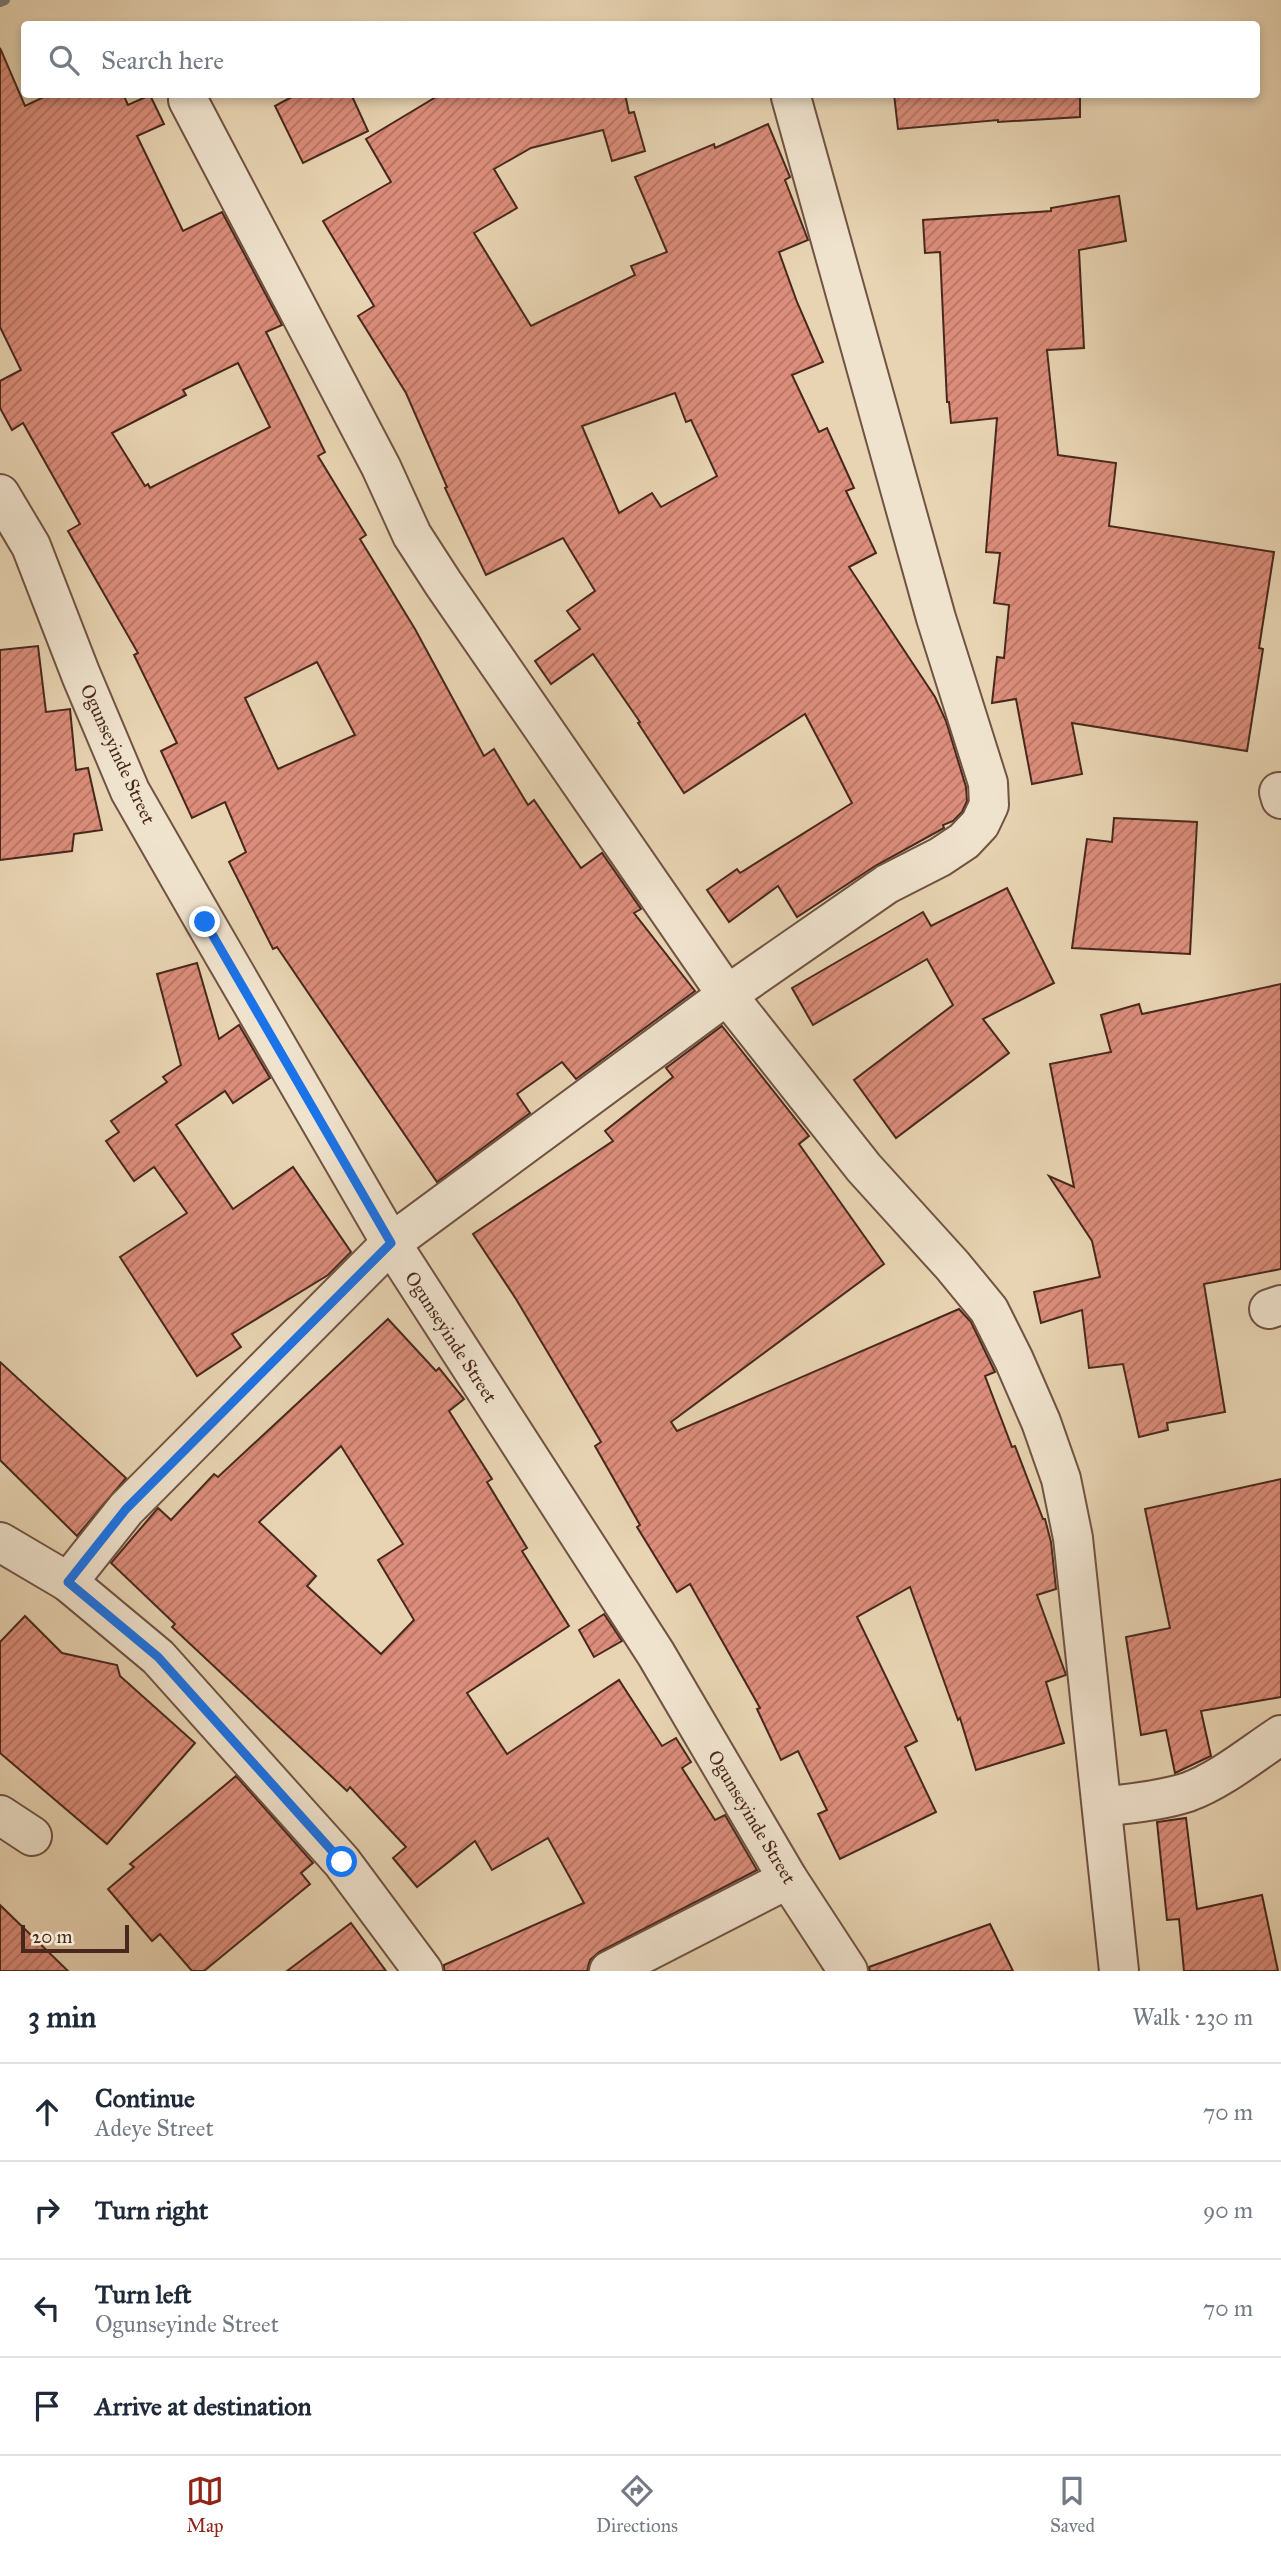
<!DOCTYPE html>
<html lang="en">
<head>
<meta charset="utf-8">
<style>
  body { margin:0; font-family:"IM FELL Great Primer",serif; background:#f2f2f3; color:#1f2937 }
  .scale { position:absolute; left:21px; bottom:18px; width:108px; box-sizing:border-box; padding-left:7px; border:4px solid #48281c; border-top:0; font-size:19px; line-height:24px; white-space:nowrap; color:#48281c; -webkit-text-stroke:5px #f0e3ce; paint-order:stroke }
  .stop { position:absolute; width:21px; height:21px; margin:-16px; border:5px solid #1a73e8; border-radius:50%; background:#fff }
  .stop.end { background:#1a73e8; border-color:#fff; box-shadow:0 2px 7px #0008 }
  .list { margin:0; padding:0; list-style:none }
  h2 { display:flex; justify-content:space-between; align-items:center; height:91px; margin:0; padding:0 28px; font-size:30px }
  h2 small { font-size:23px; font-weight:400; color:#747a83 }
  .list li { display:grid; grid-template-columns:46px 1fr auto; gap:21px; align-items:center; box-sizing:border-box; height:98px; padding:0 28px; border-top:2px solid #e0e1e3 }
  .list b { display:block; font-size:26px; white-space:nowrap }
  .list p { margin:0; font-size:23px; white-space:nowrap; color:#747a83 }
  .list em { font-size:23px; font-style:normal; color:#747a83 }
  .icon { flex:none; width:38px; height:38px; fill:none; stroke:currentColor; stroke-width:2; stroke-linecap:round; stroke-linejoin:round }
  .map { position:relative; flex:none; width:1281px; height:1971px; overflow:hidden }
  .search { position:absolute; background:#fff; box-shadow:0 4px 10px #0003; left:21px; right:21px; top:21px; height:77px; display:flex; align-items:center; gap:18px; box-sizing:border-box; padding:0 24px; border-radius:7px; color:#747a83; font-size:26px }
  .sheet { height:483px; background:#fff }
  nav { display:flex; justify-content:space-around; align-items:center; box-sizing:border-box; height:98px; border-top:2px solid #e0e1e3; background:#fff; font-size:19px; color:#747a83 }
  nav a { display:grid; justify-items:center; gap:4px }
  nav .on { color:#8f2418 }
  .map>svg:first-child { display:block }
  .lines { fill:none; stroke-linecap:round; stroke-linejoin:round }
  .stream { stroke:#787e77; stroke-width:10 }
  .building { fill:url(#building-hatch); stroke:#48281c; stroke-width:2; fill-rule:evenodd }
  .minor-casing { stroke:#705342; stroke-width:42 }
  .minor { stroke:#f0e3ce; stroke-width:38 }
  .route { stroke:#1a73e8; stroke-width:9 }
  .labels { text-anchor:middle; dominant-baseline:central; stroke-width:6; stroke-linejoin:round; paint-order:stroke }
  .street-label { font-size:19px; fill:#48281c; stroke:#f0e3ce }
</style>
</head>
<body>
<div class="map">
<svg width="1281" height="1971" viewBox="0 0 1281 1971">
  <defs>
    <pattern id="building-hatch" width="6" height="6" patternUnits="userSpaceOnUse" patternTransform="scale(1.75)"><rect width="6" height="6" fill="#dc8d7b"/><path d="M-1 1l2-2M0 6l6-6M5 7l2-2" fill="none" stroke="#b47364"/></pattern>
  </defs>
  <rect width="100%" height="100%" fill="#e8d4b3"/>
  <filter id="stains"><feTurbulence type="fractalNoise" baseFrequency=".00286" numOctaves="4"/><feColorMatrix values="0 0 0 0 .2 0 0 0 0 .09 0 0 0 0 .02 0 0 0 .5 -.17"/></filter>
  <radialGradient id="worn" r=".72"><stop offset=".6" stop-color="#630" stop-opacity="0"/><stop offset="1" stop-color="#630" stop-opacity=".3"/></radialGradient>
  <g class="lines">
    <polyline class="stream" points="0,2 5,0"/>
  </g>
  <g class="building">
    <path d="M 0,48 L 25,106 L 50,94 L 123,94 L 128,105 L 150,95 L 164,124 L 137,136 L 183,231 L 222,212 L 282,325 L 266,332 L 325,452 L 318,456 L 366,535 L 360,539 L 415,629 L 484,756 L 494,749 L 528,805 L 534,800 L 581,868 L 602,853 L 641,909 L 634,913 L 695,991 L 576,1079 L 562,1062 L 517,1094 L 530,1113 L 437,1182 L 277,947 L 273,949 L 229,862 L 246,852 L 225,802 L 192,818 L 161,751 L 177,743 L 134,655 L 138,653 L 68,531 L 80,524 L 23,423 L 12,430 L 0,408 L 0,381 L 21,370 L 0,327 ZM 238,363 L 270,427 L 150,488 L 148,484 L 145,486 L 112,433 L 186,395 L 183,390 ZM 317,662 L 355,735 L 278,769 L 245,698 Z"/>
    <polygon points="297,94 351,94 368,131 303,163 275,106"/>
    <path d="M 441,94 L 625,94 L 629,113 L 634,112 L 645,151 L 612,161 L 603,130 L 531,148 L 494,169 L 517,208 L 474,233 L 531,326 L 635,275 L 631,266 L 667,252 L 635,177 L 714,144 L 715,148 L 768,124 L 790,177 L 785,180 L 808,240 L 779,252 L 797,302 L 823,362 L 792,375 L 819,432 L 827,428 L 854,488 L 846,491 L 876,553 L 849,567 L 935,697 L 946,721 L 966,787 L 967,801 L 962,812 L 953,821 L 943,825 L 944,828 L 875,866 L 797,917 L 778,886 L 729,922 L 707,890 L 737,869 L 740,873 L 852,803 L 805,714 L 684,793 L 638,723 L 640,722 L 593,654 L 551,684 L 535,661 L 580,629 L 567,611 L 595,591 L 563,538 L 486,575 L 445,488 L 447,487 L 406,393 L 358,316 L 374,306 L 323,221 L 391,182 L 366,139 ZM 675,393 L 686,422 L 691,420 L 717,476 L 661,507 L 652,493 L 619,513 L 582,426 Z"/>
    <polygon points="894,94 1080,94 1080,117 998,122 998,120 898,129"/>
    <polygon points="1119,196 1126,241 1079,250 1084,348 1047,350 1058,455 1116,463 1109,526 1274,552 1259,648 1263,649 1247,751 1072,723 1082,774 1032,784 1016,699 992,703 997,657 1004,658 1009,605 994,603 1000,553 986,552 997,418 951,423 949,402 947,402 940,252 925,253 923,220 1051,211 1051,208"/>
    <polygon points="38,646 46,712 70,709 76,770 88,768 102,830 74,834 72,851 0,860 0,650"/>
    <polygon points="1114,818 1197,822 1190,954 1072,948 1087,839 1112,842"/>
    <polygon points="1007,888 1054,983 983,1019 1009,1053 896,1138 854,1080 953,1005 927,959 813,1025 792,988 923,912 931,926"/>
    <polygon points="197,963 219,1039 239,1025 270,1078 233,1103 225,1091 176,1125 233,1209 293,1167 351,1252 328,1275 232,1334 241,1347 197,1376 120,1257 187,1213 154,1167 134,1181 106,1141 119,1132 111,1121 167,1082 163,1077 181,1065 157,974"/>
    <polygon points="1281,984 1281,1269 1204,1284 1225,1412 1167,1423 1168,1430 1139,1437 1123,1364 1089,1368 1082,1310 1041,1323 1034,1292 1100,1277 1092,1241 1049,1176 1074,1187 1050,1064 1111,1052 1101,1015 1139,1004 1142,1014"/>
    <polygon points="722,1026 809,1136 799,1144 884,1264 671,1422 677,1431 959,1309 971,1322 995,1372 985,1376 1012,1447 1015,1446 1043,1519 1045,1519 1051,1542 1056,1589 1037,1595 1066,1675 1046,1682 1064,1743 976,1770 960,1718 958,1720 910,1587 857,1617 917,1741 905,1747 936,1812 840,1859 818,1814 827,1810 798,1751 781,1760 757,1709 760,1708 690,1584 677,1592 637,1527 640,1525 595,1446 601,1442 516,1299 473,1234 613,1141 605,1131 673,1077 666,1068"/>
    <path d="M 388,1319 L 436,1371 L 439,1368 L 464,1399 L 449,1411 L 492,1479 L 487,1482 L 527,1548 L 522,1551 L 569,1626 L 467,1693 L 507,1754 L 619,1680 L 662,1746 L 676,1738 L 691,1762 L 682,1768 L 715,1820 L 725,1815 L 757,1870 L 599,1952 L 590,1960 L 587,1971 L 444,1971 L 444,1965 L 584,1903 L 548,1838 L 492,1870 L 475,1841 L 417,1887 L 393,1858 L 406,1847 L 350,1787 L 347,1791 L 172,1627 L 175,1624 L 111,1563 L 158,1508 L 171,1520 L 214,1474 L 218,1477 ZM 341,1446 L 403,1544 L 378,1560 L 414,1620 L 381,1654 L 307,1586 L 316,1576 L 259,1522 Z"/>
    <polygon points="0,1362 126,1478 77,1536 0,1460"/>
    <polygon points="1281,1479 1281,1697 1201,1711 1211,1756 1175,1773 1166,1730 1141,1735 1126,1637 1170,1628 1145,1509"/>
    <polygon points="604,1614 622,1641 594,1657 579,1630"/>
    <polygon points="25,1616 62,1653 117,1665 120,1676 195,1743 107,1844 0,1753 0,1642"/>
    <polygon points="236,1776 313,1863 301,1873 310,1884 204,1971 192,1971 160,1934 152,1941 108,1889 134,1867 130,1864"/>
    <polygon points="1186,1818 1197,1909 1262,1895 1278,1971 1184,1971 1179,1919 1167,1920 1157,1822"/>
    <polygon points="0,1905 68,1971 0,1971"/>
    <polygon points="351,1923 386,1971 287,1971"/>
    <polygon points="990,1924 1013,1971 870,1971 869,1967"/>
  </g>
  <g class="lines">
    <g class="minor-casing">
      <g id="minor">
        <polyline points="188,100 381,467 412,535 443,583 727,995 864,1168 952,1265 989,1310 1014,1360 1041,1422 1061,1479 1073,1538 1119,1971"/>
        <polyline points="0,494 31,546 81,675 130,791 205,922 391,1243 656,1654 788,1879 848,1971"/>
        <polyline points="1279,792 1281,799"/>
        <polyline points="1269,1309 1281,1305"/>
        <polyline points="0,1542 68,1582 158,1657 342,1862 423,1971"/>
        <polyline points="68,1582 126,1509 391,1243 727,995 887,884 940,857 964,841 980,824 989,805 988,783 936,618 791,97"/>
        <path d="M 1103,1807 C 1131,1803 1161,1801 1188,1792 C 1221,1780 1252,1754 1281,1735"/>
        <polyline points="0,1815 32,1836"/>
        <polyline points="609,1971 788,1879"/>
      </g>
    </g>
    <use href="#minor" class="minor"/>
  </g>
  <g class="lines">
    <polyline class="route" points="205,922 391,1243 126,1509 68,1582 158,1657 342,1862"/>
  </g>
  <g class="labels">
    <g class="street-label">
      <text transform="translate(118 754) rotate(65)">Ogunseyinde Street</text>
      <text transform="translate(451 1337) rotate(57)">Ogunseyinde Street</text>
      <text transform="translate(752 1817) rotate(59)">Ogunseyinde Street</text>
    </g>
  </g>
  <rect width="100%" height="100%" filter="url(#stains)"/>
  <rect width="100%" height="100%" fill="url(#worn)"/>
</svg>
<div class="scale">20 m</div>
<div class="stop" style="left:342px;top:1862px"></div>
<div class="stop end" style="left:205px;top:922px"></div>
<div class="search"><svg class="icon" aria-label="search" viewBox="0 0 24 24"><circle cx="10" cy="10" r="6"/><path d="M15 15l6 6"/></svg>Search here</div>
</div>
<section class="sheet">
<h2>3 min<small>Walk · 230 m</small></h2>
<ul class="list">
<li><svg class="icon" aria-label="ahead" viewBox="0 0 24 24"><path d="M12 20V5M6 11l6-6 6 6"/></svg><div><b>Continue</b><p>Adeye Street</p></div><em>70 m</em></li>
<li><svg class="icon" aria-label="right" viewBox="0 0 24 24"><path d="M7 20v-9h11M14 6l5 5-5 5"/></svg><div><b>Turn right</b></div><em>90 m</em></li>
<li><svg class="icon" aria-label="left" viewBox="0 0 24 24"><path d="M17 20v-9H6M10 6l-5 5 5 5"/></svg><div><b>Turn left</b><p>Ogunseyinde Street</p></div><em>70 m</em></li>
<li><svg class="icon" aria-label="arrive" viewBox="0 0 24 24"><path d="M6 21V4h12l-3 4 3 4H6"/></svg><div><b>Arrive at destination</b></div></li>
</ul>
</section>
<nav>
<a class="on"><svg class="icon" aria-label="map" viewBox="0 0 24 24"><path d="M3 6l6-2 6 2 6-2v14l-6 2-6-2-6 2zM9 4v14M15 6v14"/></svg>Map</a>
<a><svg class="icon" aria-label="directions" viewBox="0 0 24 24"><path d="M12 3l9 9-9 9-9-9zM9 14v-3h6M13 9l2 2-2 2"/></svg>Directions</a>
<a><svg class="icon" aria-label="saved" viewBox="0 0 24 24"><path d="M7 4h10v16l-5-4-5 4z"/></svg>Saved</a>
</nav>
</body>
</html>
